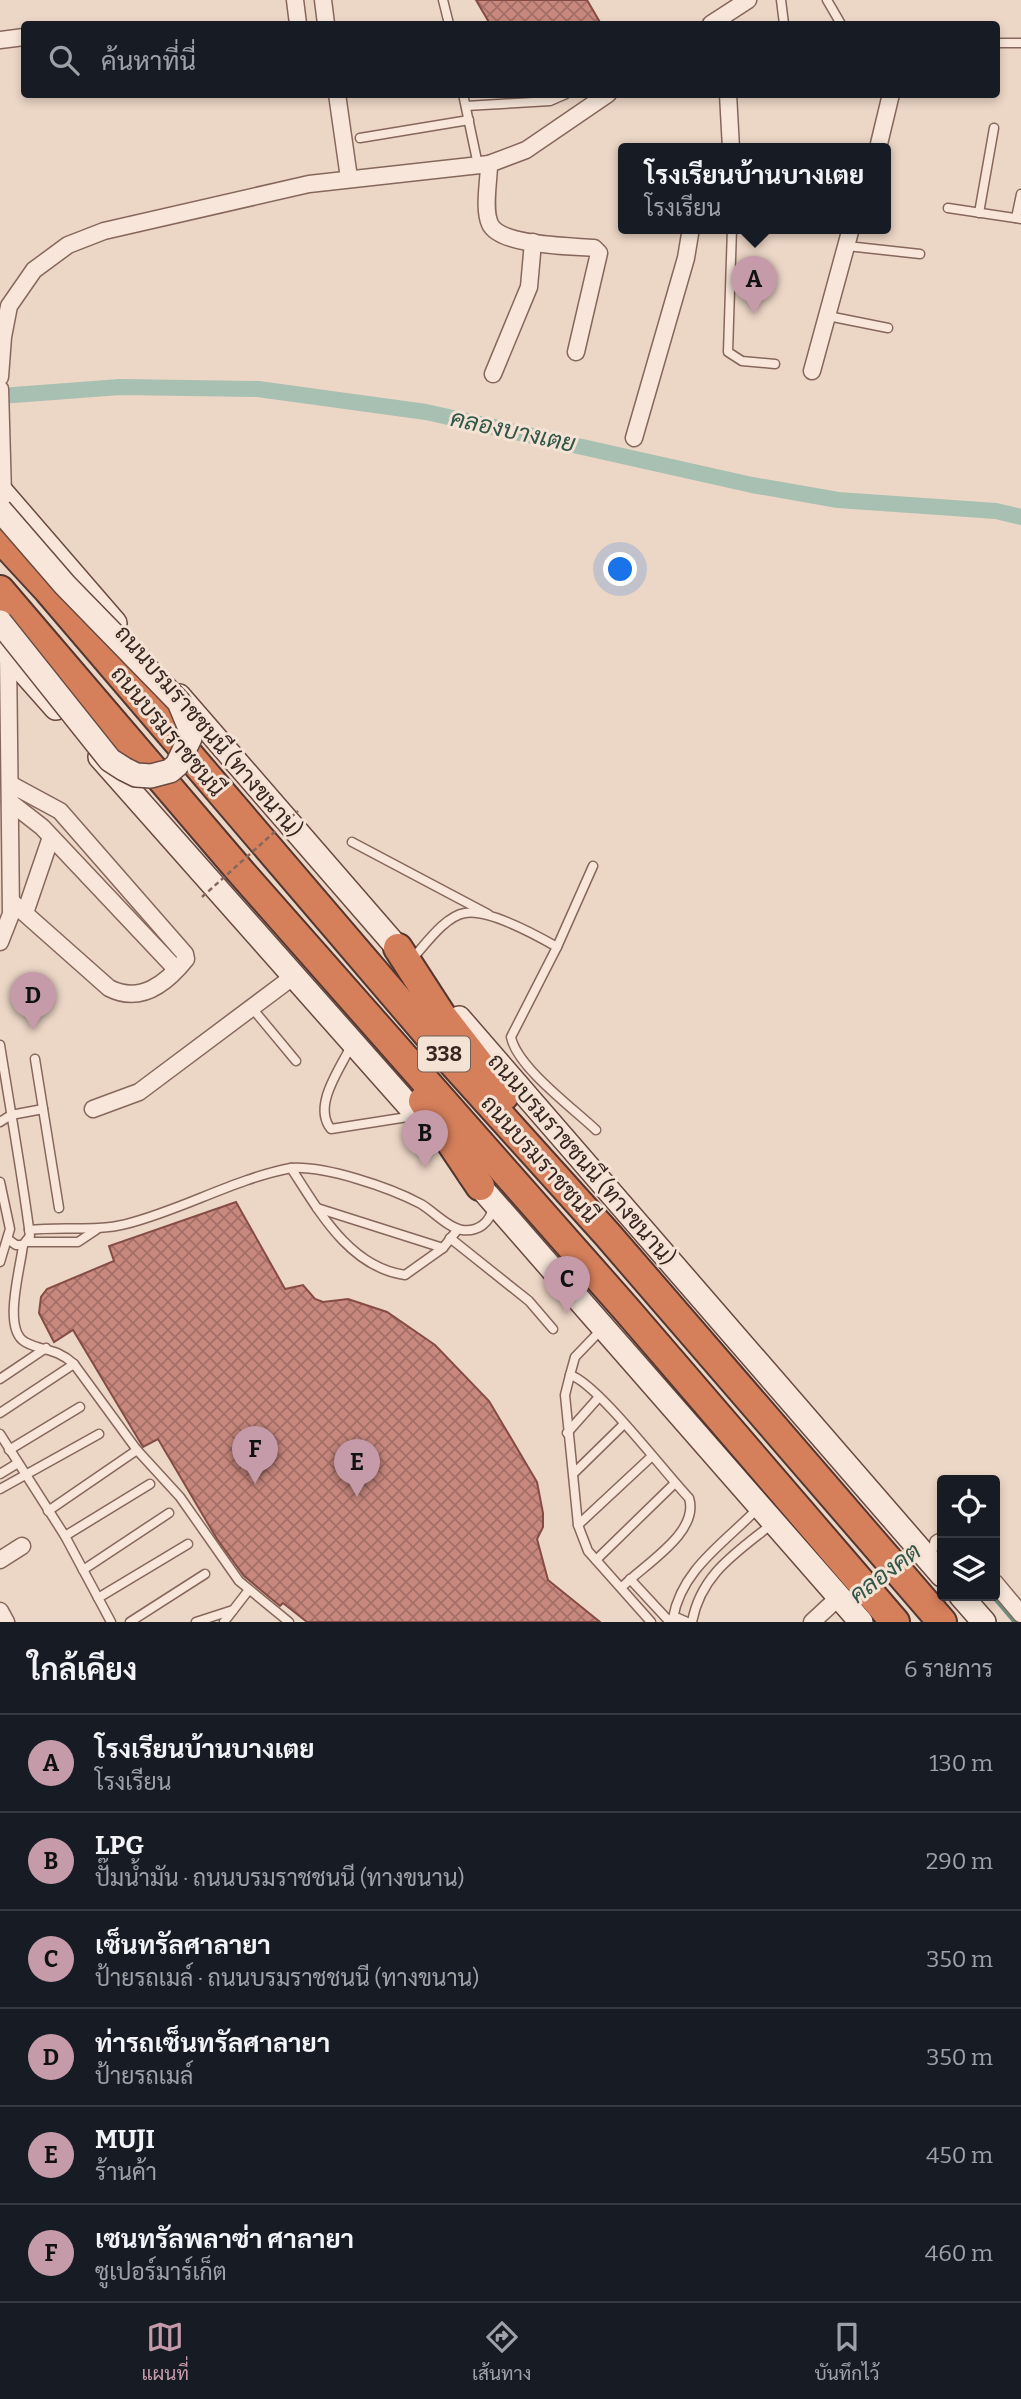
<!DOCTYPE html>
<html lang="th">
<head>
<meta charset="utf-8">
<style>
  body { margin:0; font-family:Bitter,Sarabun,serif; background:#242831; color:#f1f3f6 }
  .controls { position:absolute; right:21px; bottom:21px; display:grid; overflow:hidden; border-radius:7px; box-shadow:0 4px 10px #0003 }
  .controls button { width:63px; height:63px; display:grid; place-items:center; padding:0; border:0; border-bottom:2px solid #363941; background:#171b24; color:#f1f3f6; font:35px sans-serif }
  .you { position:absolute; left:621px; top:570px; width:24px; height:24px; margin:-18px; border:5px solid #fff; border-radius:50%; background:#1a73e8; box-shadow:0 0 0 10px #1a73e833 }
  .badge { display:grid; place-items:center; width:46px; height:46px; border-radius:50%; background:#c69ba9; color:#111; font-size:23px; font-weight:700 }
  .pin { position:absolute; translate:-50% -58px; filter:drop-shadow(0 2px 4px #0008) }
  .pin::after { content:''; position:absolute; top:37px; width:24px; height:21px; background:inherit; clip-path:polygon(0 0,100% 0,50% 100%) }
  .popup { position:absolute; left:618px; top:143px; width:273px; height:91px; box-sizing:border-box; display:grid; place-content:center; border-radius:7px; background:#171b24; filter:drop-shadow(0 2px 5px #0005); font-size:23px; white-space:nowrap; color:#9ea1a6 }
  .popup b { font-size:26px; color:#f1f3f6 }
  .popup::after { content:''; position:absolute; left:50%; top:100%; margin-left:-14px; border:14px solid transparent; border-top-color:#171b24 }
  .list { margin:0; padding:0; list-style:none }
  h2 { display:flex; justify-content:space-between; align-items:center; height:91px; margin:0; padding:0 28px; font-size:30px }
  h2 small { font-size:23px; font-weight:400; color:#9ea1a6 }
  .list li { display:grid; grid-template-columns:46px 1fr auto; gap:21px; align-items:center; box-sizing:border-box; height:98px; padding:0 28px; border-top:2px solid #363941 }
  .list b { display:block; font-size:26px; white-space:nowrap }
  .list p { margin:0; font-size:23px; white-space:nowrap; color:#9ea1a6 }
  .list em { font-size:23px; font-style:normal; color:#9ea1a6 }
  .icon { flex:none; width:38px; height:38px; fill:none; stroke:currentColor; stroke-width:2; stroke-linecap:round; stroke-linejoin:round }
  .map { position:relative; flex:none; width:1021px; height:1622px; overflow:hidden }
  .search { position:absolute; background:#171b24; box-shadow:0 4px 10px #0003; left:21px; right:21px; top:21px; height:77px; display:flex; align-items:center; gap:18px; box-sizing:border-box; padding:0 24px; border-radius:7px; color:#9ea1a6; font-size:26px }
  .sheet { height:679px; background:#171b24 }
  nav { display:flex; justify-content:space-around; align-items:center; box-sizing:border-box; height:98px; border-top:2px solid #363941; background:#171b24; font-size:19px; color:#9ea1a6 }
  nav a { display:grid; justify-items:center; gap:4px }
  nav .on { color:#c69ba9 }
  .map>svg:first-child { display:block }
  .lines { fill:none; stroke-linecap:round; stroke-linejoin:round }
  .stream { stroke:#6e8e7d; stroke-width:4.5 }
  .canal { stroke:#a7c0b2; stroke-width:16 }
  .building { fill:url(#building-cross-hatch); stroke:#844c44; stroke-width:2 }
  .lane-casing { stroke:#86675c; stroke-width:11 }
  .street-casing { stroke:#86675c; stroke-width:19 }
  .secondary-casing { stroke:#684940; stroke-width:26 }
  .highway-casing { stroke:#543730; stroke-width:32 }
  .lane { stroke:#f7e6d9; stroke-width:8 }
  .street { stroke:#f7e6d9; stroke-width:16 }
  .secondary { stroke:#f7e6d9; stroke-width:23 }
  .highway { stroke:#d67f5b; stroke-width:28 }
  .secondary-bridge-casing { stroke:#684940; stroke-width:26; stroke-linecap:butt }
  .path-bridge { stroke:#86675c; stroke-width:2.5; stroke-dasharray:5 3.5; stroke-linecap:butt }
  .secondary-bridge { stroke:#f7e6d9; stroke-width:23 }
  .labels { text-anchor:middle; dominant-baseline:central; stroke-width:6; stroke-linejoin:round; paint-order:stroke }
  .shield { fill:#f4e3d5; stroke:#705e56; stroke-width:2 }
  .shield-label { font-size:21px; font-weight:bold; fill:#372520 }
  .street-label { font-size:23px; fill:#372520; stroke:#f4e3d5 }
  .water-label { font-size:24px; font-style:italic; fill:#305649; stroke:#f4e3d5 }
</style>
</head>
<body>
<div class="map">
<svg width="1021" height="1622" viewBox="0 0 1021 1622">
  <defs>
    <pattern id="building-cross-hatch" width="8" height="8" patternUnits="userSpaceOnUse" patternTransform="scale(1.75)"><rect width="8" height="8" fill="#c8887e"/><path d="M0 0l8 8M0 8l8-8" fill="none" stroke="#a36f67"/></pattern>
  </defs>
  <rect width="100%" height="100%" fill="#ecd6c6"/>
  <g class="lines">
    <polyline class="stream" points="993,1596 1015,1622"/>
    <polyline class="canal" points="0,396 120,387 258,389 426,412 752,485 838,500 996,511 1021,517"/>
  </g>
  <g class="building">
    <polygon points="476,0 587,0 601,24 490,24"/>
    <polygon points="236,1202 285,1289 303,1285 315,1299 323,1302 348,1299 387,1312 435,1345 489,1401 537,1482 543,1513 543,1527 537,1539 548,1580 600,1622 307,1622 283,1603 280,1606 244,1576 217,1539 158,1439 143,1447 73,1330 54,1342 39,1313 41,1297 47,1289 114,1261 109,1246"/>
  </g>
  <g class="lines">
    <g class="lane-casing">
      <g id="lane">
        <polyline points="443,0 449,24"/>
        <polyline points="781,0 784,24"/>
        <polyline points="827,0 841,24"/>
        <polyline points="1000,43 1021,43"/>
        <polyline points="463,94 478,165"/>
        <polyline points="466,106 550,101 566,94"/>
        <polyline points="360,138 469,120"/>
        <polyline points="948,208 1021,219"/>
        <polyline points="979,213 994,128"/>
        <polyline points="1016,218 1021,194"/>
        <polyline points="732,228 728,352 742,361 775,364"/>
        <polyline points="847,246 920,254"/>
        <polyline points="828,316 888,328"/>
        <polyline points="352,842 488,914"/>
        <path d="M 557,947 L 511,1037 C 517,1067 573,1108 596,1130"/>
        <path d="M 412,959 C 425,945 445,916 465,913 C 489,909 536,935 557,947 L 593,866"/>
        <polyline points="252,1008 296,1061"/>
        <path d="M 0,1045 C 10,1108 22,1174 30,1236 L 23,1245 L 16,1245 L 9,1240"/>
        <path d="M 351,1046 C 340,1069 312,1106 331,1129 L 414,1116"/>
        <polyline points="35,1059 59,1208"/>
        <polyline points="0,1122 11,1115 43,1109"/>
        <path d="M 291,1168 C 319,1211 349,1267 405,1275 L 443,1248 L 458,1229"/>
        <polyline points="0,1182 10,1229 0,1262"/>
        <polyline points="317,1208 443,1248"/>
        <path d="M 29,1230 C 61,1226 95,1232 126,1224 C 182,1210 234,1179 291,1168 C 326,1166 389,1187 421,1204 C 433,1211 448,1228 462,1230 C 478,1232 490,1223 493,1207"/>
        <polyline points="450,1238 529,1301 553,1329"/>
        <polyline points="28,1242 78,1242 96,1230"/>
        <polyline points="74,1364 137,1450 180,1497 239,1581 289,1622"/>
        <polyline points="570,1375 575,1357 601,1330"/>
        <polyline points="0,1379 46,1348"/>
        <path d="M 0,1413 L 74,1364 C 55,1347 43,1352 25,1342 C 2,1329 21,1267 23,1245"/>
        <polyline points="567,1433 599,1397"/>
        <polyline points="0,1434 65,1536 111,1622"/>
        <polyline points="9,1450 80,1407"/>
        <polyline points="574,1473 623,1425"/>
        <polyline points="0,1474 18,1463"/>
        <polyline points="0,1489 99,1434"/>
        <polyline points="48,1511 137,1450"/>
        <polyline points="578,1525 651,1457"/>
        <polyline points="65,1536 150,1484"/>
        <polyline points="596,1560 675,1483"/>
        <polyline points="83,1570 169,1513"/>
        <polyline points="630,1579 668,1620"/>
        <path d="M 621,1588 C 643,1565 700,1533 689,1498 C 665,1473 596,1382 570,1375 L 565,1395 L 578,1525 L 588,1551 L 651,1622"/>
        <polyline points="98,1598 188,1544"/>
        <path d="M 673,1618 C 682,1568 726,1542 759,1507"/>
        <polyline points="668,1620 678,1618 687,1622"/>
        <polyline points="130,1622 205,1574"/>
        <polyline points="196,1622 233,1610"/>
        <polyline points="224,1622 248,1591"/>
        <path d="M 692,1622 C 701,1574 736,1553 772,1524"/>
      </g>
    </g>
    <g class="street-casing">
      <g id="street">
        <polyline points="295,0 298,24"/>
        <polyline points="323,0 326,24"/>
        <polyline points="711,24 748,0"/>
        <polyline points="0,40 24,37"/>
        <polyline points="337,94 349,178"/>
        <polyline points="728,94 731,148"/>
        <polyline points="878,148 891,94"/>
        <path d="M 489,164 C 489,181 483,209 490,224 C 500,246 571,246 594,248 L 599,253 L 576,352"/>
        <polyline points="812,371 851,228"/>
        <polyline points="493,374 529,287 533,242"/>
        <polyline points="0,377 3,337 9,306 34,270 68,245 104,231 309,184 489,164 526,150 608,94"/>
        <polyline points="0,389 3,494"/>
        <polyline points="634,438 686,258 691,228"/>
        <path d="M 10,784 L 60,811 L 185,954 L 186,959 C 166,984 140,1004 109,988 L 12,902"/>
        <polyline points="10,802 42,827 175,968"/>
        <polyline points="25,913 51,837"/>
        <polyline points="0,942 11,914 8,654"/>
        <polyline points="93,1109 139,1092 294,976"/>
        <polyline points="938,1543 942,1541"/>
        <polyline points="0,1560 22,1546"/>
        <polyline points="995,1583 1021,1614"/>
        <polyline points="0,1611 6,1622"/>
        <polyline points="812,1622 839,1597"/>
      </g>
    </g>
    <g class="secondary-casing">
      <g id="secondary">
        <polyline points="0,490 115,623"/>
        <polyline points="0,645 56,708"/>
        <polyline points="179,696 409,961"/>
        <polyline points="100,757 432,1132"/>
        <polyline points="459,1018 942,1575"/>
        <polyline points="469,1174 861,1622"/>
        <polyline points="961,1596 984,1622"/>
      </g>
    </g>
    <g class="highway-casing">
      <g id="highway">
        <polyline points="0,538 48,590 442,1051 607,1234 942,1622"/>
        <polyline points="0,590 240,871 626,1309 895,1622"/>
        <polyline points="398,948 442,1016 504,1096"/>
        <polyline points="423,1101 480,1186"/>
      </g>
    </g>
    <use href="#lane" class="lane"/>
    <use href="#street" class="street"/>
    <use href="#secondary" class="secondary"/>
    <use href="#highway" class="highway"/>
    <g class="secondary-bridge-casing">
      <polyline id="secondary-bridge" points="0,510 65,585 179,702 189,726 190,738 177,765 170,771 151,776 136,775 124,769 110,760 0,622"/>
    </g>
    <polyline class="path-bridge" points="202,897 298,811"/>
    <use href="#secondary-bridge" class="secondary-bridge"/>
  </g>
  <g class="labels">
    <rect class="shield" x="418" y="1036.5" width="52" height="35" rx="5"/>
    <g class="shield-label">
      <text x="444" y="1054">338</text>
    </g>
    <g class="street-label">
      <text transform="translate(168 731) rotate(50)">ถนนบรมราชชนนี</text>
      <text transform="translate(209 731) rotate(49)">ถนนบรมราชชนนี (ทางขนาน)</text>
      <text transform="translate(540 1159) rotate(48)">ถนนบรมราชชนนี</text>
      <text transform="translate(582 1159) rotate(49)">ถนนบรมราชชนนี (ทางขนาน)</text>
    </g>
    <g class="water-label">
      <text transform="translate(513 431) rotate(12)">คลองบางเตย</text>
      <text transform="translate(885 1573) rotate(-37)">คลองคต</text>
    </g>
  </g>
</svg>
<div class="controls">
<button><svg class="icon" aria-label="locate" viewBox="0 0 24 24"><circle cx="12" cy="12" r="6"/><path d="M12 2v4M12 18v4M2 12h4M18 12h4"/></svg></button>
<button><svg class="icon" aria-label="layers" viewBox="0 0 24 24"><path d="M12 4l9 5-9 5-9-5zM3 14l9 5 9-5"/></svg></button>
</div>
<div class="you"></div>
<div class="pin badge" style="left:754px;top:314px">A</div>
<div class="popup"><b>โรงเรียนบ้านบางเตย</b>โรงเรียน</div>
<div class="pin badge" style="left:425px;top:1168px">B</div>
<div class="pin badge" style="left:567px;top:1314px">C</div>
<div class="pin badge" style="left:33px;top:1030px">D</div>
<div class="pin badge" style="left:357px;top:1497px">E</div>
<div class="pin badge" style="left:255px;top:1484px">F</div>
<div class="search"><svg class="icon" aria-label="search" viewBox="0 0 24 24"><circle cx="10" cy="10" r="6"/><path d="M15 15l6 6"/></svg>ค้นหาที่นี่</div>
</div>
<section class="sheet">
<h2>ใกล้เคียง<small>6 รายการ</small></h2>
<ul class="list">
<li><span class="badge">A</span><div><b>โรงเรียนบ้านบางเตย</b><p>โรงเรียน</p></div><em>130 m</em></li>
<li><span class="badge">B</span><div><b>LPG</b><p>ปั๊มน้ำมัน · ถนนบรมราชชนนี (ทางขนาน)</p></div><em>290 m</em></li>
<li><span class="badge">C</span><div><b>เซ็นทรัลศาลายา</b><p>ป้ายรถเมล์ · ถนนบรมราชชนนี (ทางขนาน)</p></div><em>350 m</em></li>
<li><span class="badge">D</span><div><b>ท่ารถเซ็นทรัลศาลายา</b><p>ป้ายรถเมล์</p></div><em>350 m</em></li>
<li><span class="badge">E</span><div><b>MUJI</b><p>ร้านค้า</p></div><em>450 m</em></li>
<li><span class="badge">F</span><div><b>เซนทรัลพลาซ่า ศาลายา</b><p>ซูเปอร์มาร์เก็ต</p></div><em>460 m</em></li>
</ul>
</section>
<nav>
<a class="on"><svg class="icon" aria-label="map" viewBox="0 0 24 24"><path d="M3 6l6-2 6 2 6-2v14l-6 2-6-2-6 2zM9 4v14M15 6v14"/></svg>แผนที่</a>
<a><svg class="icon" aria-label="directions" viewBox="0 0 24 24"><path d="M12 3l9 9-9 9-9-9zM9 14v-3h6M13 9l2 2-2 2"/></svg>เส้นทาง</a>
<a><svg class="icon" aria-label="saved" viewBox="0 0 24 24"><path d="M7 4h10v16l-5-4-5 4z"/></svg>บันทึกไว้</a>
</nav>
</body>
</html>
